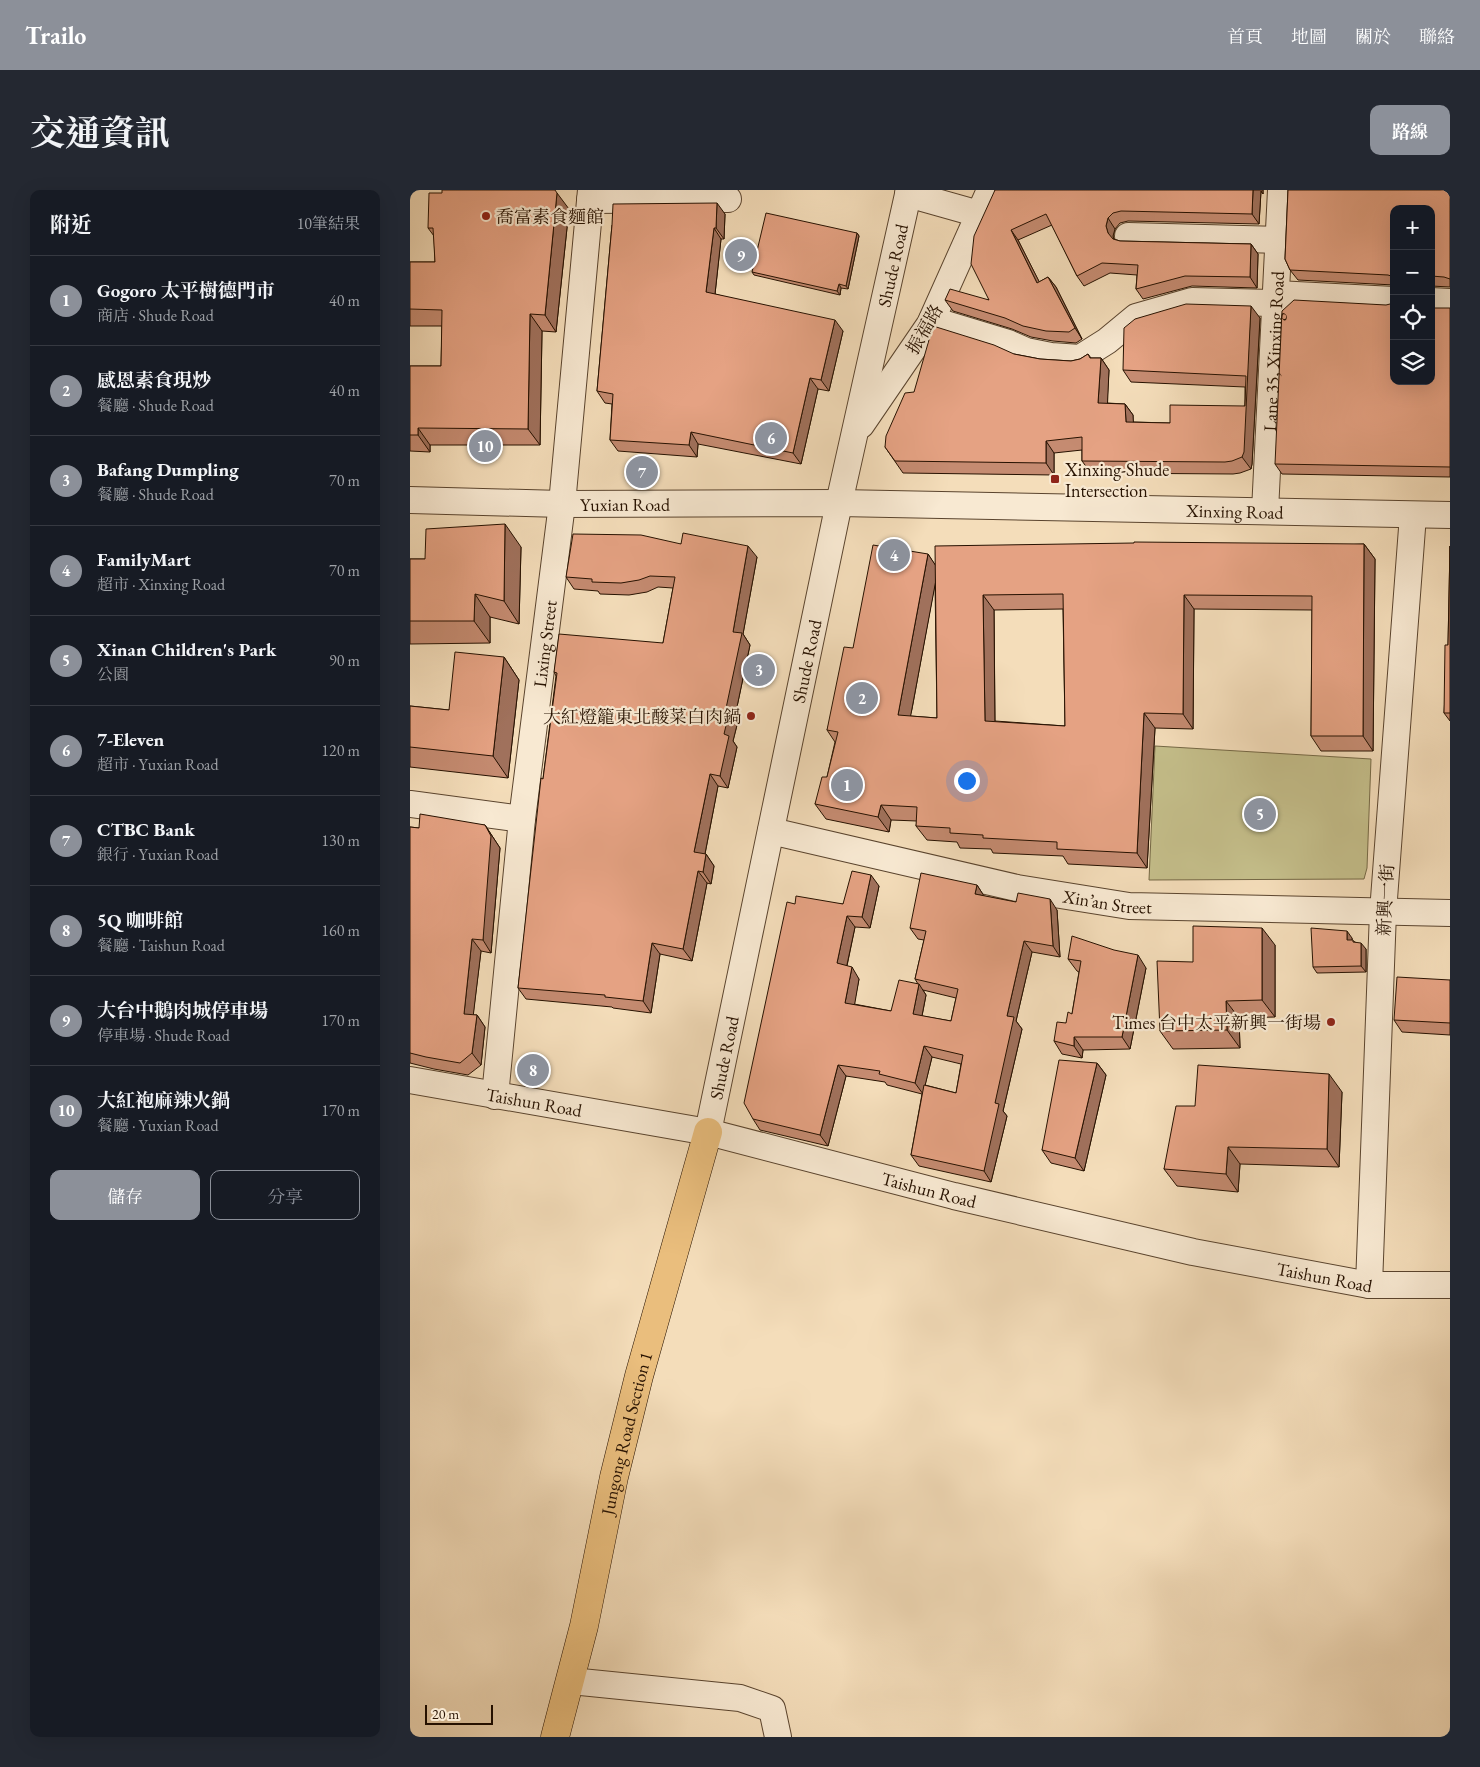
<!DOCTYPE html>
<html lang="zh-TW">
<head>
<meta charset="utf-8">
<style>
  body { margin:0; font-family:"EB Garamond","Noto Serif TC",serif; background:#242831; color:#f1f3f6 }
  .controls { position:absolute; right:15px; top:15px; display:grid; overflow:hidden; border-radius:10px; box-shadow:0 5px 20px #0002 }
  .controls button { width:45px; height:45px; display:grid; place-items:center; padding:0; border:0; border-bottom:1px solid #363941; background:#171b24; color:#f1f3f6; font:25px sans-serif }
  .scale { position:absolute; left:15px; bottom:12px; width:68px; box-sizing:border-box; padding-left:5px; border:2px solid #261100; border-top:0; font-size:14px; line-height:18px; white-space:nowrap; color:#261100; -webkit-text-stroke:4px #f8e9d2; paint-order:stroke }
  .you { position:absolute; left:556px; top:590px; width:18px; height:18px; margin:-12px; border:4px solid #fff; border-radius:50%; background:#1a73e8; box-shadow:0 0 0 8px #1a73e833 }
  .badge { display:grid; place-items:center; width:32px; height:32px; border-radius:50%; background:#8c9099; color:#fff; font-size:16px; font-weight:700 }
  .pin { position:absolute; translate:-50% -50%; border:2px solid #fff; box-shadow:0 1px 5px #0006 }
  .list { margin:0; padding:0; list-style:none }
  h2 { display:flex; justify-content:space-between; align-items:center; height:65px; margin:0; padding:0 20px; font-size:21px }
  h2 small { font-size:16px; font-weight:400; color:#9ea1a6 }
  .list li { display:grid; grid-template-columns:32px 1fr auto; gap:15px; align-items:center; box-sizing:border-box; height:90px; padding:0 20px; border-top:1px solid #363941 }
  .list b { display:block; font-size:19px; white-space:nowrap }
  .list p { margin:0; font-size:16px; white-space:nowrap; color:#9ea1a6 }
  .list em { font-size:16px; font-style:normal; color:#9ea1a6 }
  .actions { display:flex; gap:10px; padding:15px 20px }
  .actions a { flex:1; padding:11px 0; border:1px solid #8c9099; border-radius:10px; text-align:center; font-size:18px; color:#8c9099 }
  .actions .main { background:#8c9099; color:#fff }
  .icon { flex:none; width:28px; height:28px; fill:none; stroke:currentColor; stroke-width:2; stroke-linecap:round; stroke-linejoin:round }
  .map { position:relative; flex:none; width:1040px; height:1547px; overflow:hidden; border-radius:10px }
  header { display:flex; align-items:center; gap:30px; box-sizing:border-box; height:70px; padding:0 25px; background:#8c9099; color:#fff }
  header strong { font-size:24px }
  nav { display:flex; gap:28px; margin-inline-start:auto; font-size:18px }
  .intro { display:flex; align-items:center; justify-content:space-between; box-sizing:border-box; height:120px; padding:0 30px }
  h1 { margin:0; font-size:35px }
  .button { padding:12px 22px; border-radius:10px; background:#8c9099; color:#fff; font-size:18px; font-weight:700 }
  main { display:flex; gap:30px; padding:0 30px }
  aside { flex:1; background:#171b24; border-radius:10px; box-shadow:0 5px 20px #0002 }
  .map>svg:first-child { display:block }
  .green { fill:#c4be8a; stroke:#756845 }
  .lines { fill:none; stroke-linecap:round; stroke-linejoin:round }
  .minor-casing { stroke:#5a442e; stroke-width:28 }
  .major-casing { stroke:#261100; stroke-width:29 }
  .minor { stroke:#f8e9d2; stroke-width:26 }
  .major { stroke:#eabe7d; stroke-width:28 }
  .wall { fill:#c58b71; stroke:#261100; fill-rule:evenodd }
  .shaded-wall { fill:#a0715c; stroke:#261100 }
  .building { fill:#e5a283; stroke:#261100; fill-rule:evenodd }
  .poi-dot { fill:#8f2418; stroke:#f8e9d2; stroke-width:2 }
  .labels { text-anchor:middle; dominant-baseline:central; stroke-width:4.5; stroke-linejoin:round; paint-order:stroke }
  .poi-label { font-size:18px; fill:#261100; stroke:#f8e9d2; text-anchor:start }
  .street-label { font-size:18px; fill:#261100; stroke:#f8e9d2 }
</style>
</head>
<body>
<header>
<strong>Trailo</strong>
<nav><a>首頁</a><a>地圖</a><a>關於</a><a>聯絡</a></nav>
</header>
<div class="intro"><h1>交通資訊</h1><a class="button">路線</a></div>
<main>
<aside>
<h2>附近<small>10筆結果</small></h2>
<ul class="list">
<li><span class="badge">1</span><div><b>Gogoro 太平樹德門市</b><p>商店 · Shude Road</p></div><em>40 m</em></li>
<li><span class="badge">2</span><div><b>感恩素食現炒</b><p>餐廳 · Shude Road</p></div><em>40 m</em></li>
<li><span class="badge">3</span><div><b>Bafang Dumpling</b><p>餐廳 · Shude Road</p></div><em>70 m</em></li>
<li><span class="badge">4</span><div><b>FamilyMart</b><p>超市 · Xinxing Road</p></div><em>70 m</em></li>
<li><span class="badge">5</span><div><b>Xinan Children's Park</b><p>公園</p></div><em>90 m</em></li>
<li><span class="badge">6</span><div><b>7-Eleven</b><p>超市 · Yuxian Road</p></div><em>120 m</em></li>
<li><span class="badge">7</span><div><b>CTBC Bank</b><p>銀行 · Yuxian Road</p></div><em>130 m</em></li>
<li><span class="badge">8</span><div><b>5Q 咖啡館</b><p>餐廳 · Taishun Road</p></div><em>160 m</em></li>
<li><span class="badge">9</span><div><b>大台中鵝肉城停車場</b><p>停車場 · Shude Road</p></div><em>170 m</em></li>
<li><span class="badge">10</span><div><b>大紅袍麻辣火鍋</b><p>餐廳 · Yuxian Road</p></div><em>170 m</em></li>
</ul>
<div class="actions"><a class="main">儲存</a><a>分享</a></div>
</aside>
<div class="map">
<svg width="1040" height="1547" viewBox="0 0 1040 1547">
  <rect width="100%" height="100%" fill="#f4ddba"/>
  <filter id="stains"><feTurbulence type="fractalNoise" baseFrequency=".004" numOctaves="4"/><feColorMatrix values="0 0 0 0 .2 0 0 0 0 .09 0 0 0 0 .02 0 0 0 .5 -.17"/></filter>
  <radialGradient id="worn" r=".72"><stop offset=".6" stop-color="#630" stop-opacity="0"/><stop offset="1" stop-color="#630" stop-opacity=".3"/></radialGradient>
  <polygon class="green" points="745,556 961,569 957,678 954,689 739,690"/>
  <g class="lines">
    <g class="minor-casing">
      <g id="minor">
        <polyline points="498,4 569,24"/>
        <polyline points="180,10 318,9"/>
        <polyline points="718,46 869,50"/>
        <polyline points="866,104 984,110"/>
        <polyline points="1021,111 1040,112"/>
        <polyline points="522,130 598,153 616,161 641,166 670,168 697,151 726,127 782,111 866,113"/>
        <polyline points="451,235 520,134 580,0"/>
        <path id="s1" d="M 0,310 L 152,314 L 429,313 L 1040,325"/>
        <path id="s2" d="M 855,321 L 871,0"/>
        <polyline points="0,614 112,629"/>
        <path id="s3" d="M 361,641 L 607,698 L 719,716 L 1040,723"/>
        <path id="s4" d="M 0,890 L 298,942 L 544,1006 L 783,1062 L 959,1095 L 1040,1095"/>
        <path id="s5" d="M 85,906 L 112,629 L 152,314 L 181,0"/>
        <path id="s6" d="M 298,942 L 429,313 L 499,0"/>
        <polyline points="959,1095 973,722 1003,325"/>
        <polyline points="161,1491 330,1508 362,1519 368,1547"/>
      </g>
    </g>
    <g class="major-casing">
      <g id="major">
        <path id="s7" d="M 145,1547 L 174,1436 L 204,1287 L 229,1186 L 298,942"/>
      </g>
    </g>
    <use href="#minor" class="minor"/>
    <use href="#major" class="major"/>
  </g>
  <g class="wall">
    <polygon points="585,0 853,0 853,4 851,1 849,34 718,31 710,33 705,39 703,46 704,49 710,51 841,54 848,64 847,98 782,96 733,109 726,99 727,85 700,83 674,96 667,86 642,35 608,50 629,92 638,87 646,97 672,149 666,153 643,151 621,147 602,139 543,121 535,110 579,110"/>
    <polygon points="878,0 1040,0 1040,97 1021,96 1021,19 984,19 984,95 888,90 880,80 875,69"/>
    <polygon points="159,19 146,142 132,141 130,255 20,255 20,262 0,261 0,176 31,176 32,136 0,136 0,72 25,72 24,46 18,38"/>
    <polygon points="315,24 314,49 311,49 305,104 433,141 419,201 408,199 391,274 288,254 287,267 208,261 200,250 202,214 195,213 187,201 202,35"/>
    <polygon points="447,43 449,46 438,99 431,98 430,105 344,85 342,82"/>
    <polygon points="976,115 984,191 1040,118 1040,287 872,284 865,274"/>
    <polygon points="850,128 842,274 841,279 830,283 823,284 681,283 672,271 672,260 644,263 644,285 493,283 475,257 504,202 604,164 630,169 661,171 670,169 678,164 681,168 691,168 699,180 697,213 715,214 723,225 723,232 760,233 835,216 835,197 721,192 713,180"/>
    <polygon points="271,354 347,367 333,444 340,455 324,531 327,535 323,551 327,557 318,598 308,596 295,664 296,664 304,676 301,694 297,693 282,771 250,764 241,823 203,818 202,817 116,809 108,798 133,589 146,486 144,482 253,453 263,398 248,397 237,402 219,405 190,404 188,401 164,399 156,387"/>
    <path d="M 954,354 L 965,369 L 963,561 L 911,561 L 901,546 L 902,420 L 784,419 L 783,539 L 745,538 L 737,678 L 658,674 L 653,666 L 583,663 L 581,659 L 550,658 L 547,652 L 517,650 L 506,636 L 507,631 L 481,630 L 479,642 L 416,629 L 405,614 L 417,587 L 425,552 L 417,540 L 443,458 L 518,364 L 525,375 ZM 525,393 L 527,528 L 500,526 L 502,519 ZM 653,419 L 655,536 L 585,531 L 584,420 Z"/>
    <polygon points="1040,356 1040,531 1034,523 1038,455"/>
    <polygon points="111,357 109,434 80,427 80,453 0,454 0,369 15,369"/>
    <polygon points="94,467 109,490 98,588 0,577 0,516 39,520"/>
    <polygon points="75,635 90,658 81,763 71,761 63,825 67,825 75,837 71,875 58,885 24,879 0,873 0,637 9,638"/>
    <path d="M 567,695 L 574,706 L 647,720 L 650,767 L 622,762 L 606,831 L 612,839 L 593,921 L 597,926 L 581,992 L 509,976 L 501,965 L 512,904 L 477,895 L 475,892 L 436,886 L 418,956 L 350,940 L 343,929 L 385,714 L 433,714 L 469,696 L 460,738 L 445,737 L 437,776 L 449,789 L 444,814 L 481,821 L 508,794 L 505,789 L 514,750 L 508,749 L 500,738 ZM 513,800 L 546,808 L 541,831 L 512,826 L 516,805 ZM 522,867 L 551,874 L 546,903 L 515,895 Z"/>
    <polygon points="942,748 942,750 945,752 956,759 956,782 907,783 903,777"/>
    <polygon points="865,755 865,827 829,828 830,858 763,859 750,841 783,772"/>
    <polygon points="658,769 736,778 720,859 673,860 672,868 652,864 644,851 662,824 669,782 667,781"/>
    <polygon points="1040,790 1040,845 992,842 984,830"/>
    <polygon points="687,873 696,885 674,981 641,973 632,960"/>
    <polygon points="932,902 929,977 830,974 828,1002 767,996 754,979 785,916"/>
  </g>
  <g class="shaded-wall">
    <polygon points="843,0 853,0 853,4 851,1 849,34 842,24"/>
    <polygon points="147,3 159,19 146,142 135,125"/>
    <polygon points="307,13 315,24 314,49 306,38"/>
    <polygon points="698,28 705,39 703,46 705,54 698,43 696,36"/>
    <polygon points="304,38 311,49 304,113 296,102"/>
    <polygon points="601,40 608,50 635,103 627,93"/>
    <polygon points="447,43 449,46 438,99 436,96"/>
    <polygon points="841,54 848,64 847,98 840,87"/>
    <polygon points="638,87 646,97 672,149 665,138"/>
    <polygon points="429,94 431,98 430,105 427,101"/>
    <polygon points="841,116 850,128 842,274 841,279 832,267"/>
    <polygon points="120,124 132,141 130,255 118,239"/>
    <polygon points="425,130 433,141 419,201 411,190"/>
    <polygon points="691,168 699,180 697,225 688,213"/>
    <polygon points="400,188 408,199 391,274 383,263"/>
    <polygon points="715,214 723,225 724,244 716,232"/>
    <polygon points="8,238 20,255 20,262 8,245"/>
    <polygon points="281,242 288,254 287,267 279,255"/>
    <polygon points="636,251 644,263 644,285 636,273"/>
    <polygon points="95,334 111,357 109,434 94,411"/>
    <polygon points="954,354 965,369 963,561 953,546"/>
    <polygon points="338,356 347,367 333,444 340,455 324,531 327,535 323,551 327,557 318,598 310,586 323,442"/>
    <polygon points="518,364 528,379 498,540 488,525"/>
    <polygon points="65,404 80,427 80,453 64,431"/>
    <polygon points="573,405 584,420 585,546 575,531"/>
    <polygon points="774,405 784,419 783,539 773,524"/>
    <polygon points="94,467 109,490 98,588 83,566"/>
    <polygon points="734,523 745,538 737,678 727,663"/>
    <polygon points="300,584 308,596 293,674 284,662"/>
    <polygon points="471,615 481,630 479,642 468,627"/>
    <polygon points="75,635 90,658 81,763 73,750"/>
    <polygon points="296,664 304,676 301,694 293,682"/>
    <polygon points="288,681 297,693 282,771 273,759"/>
    <polygon points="461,685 469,696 460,738 452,727"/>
    <polygon points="567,695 574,706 565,704"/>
    <polygon points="640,709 647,720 650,767 643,756"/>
    <polygon points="437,726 445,737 435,784 427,773"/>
    <polygon points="852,738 865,755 865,827 852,810"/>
    <polygon points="937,741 942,748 942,756 937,750"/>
    <polygon points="62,749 71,761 62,836 54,824"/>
    <polygon points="614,751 622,762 606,831 612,839 593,921 597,926 581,992 574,981 585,913 597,826"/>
    <polygon points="242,753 250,764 241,823 233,811"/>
    <polygon points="951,753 956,759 956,782 951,776"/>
    <polygon points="728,765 736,778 720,859 712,847"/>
    <polygon points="442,777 449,789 443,824 435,813"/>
    <polygon points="509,794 516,805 510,836 503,824"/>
    <polygon points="816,811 829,828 830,858 817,840"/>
    <polygon points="67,825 75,837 71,875 62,863"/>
    <polygon points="664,847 673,860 672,868 664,856"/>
    <polygon points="514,856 522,867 513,904 505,893"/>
    <polygon points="687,873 696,885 674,981 665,968"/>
    <polygon points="428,875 436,886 418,956 410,945"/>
    <polygon points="919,884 932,902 929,977 917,959"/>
    <polygon points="818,957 830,974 828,1002 816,984"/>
  </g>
  <g class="building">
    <polygon points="32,0 145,0 147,3 135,125 120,124 118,239 8,238 8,245 0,245 0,176 31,176 32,120 0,119 0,72 25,72 23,38 18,38 19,3 32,3"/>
    <polygon points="585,0 843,0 842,24 711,21 703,23 698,28 696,36 698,43 703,49 710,51 841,54 840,87 775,86 726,99 728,75 692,73 667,86 636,24 601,40 627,93 638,87 665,138 659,142 636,141 613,136 595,128 535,110 540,99 579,110 561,74 564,46"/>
    <polygon points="878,0 1040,0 1040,89 1034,87 1021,86 1021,19 984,19 984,87 978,85 880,80 875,69"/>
    <polygon points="307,13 306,38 304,38 296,102 425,130 411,190 400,188 383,263 281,242 279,255 200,250 203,204 187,201 202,35 203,14"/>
    <polygon points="356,23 447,43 436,96 429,94 427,101 342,82"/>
    <polygon points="884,110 976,115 984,113 984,191 1021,191 1021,118 1040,118 1040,277 865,274 872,121"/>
    <polygon points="776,114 841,116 834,262 832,267 822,271 815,272 672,271 672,247 636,251 636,273 485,271 475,257 476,246 495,203 504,202 523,136 584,155 604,164 630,169 661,171 670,169 678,164 680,168 691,168 688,213 715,214 716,232 760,233 760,215 835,216 836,186 713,180 714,138 725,129"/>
    <polygon points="95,334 94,411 65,404 64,431 0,431 0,369 15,369 16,339"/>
    <polygon points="273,343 338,356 323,442 332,443 315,523 319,523 314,544 319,546 310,586 300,584 284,662 296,664 293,682 288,681 273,759 242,753 233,811 195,807 195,805 108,798 131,588 133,589 147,483 144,482 149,444 253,453 265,387 240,386 229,390 211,393 182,392 182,389 156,387 163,344 231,345 271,354"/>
    <path d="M 724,352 L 954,354 L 953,546 L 901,546 L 902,406 L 774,405 L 773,524 L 734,523 L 727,663 L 647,659 L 647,652 L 573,648 L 573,645 L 540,643 L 540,638 L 506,636 L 507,617 L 471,615 L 468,627 L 405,614 L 412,587 L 417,587 L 428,542 L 417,540 L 434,457 L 443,458 L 463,355 L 518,364 L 488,525 L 527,528 L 525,356 L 724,353 ZM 653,404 L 655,536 L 575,531 L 573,405 Z"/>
    <polygon points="1040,356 1040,523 1034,523 1035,455 1038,455"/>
    <polygon points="45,462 94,467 83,566 0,557 0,516 39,520"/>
    <polygon points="10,624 75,635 81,646 73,750 62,749 54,824 67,825 62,863 50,873 16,867 0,863 0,637 9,638"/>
    <polygon points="442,681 461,685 452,727 437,726 427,773 442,777 435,813 481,821 489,790 509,794 503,824 541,831 548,799 505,789 516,741 500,738 511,683 567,695 565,704 606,712 608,703 640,709 643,756 614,751 597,826 604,827 585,913 589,914 574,981 501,965 514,895 546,903 553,865 514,856 505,893 469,884 470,881 428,875 410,945 343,929 334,913 377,712 385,714 386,706 433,714"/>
    <polygon points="783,736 852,738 852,810 816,811 817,840 750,841 747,771 783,772"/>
    <polygon points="901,738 937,741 937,750 943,750 943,752 951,753 951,776 903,777"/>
    <polygon points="662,746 704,760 728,765 712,847 664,847 664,856 644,851 647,832 656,833 658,822 662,824 671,771 658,769"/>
    <polygon points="987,787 1040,790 1040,833 984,830"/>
    <polygon points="649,870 687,873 665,968 632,960"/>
    <polygon points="788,875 919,884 917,959 818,957 816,984 754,979 766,916 785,916"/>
  </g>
  <g class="poi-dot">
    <circle cx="76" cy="26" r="5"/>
    <rect x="640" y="284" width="10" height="10" rx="2.5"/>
    <circle cx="341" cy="526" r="5"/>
    <circle cx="921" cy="832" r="5"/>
  </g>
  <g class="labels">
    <g class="poi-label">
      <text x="86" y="26">喬富素食麵館</text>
      <text x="655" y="279">Xinxing-Shude<tspan x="655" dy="21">Intersection</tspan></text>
      <text x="331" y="526" text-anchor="end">大紅燈籠東北酸菜白肉鍋</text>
      <text x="911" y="832" text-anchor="end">Times 台中太平新興一街場</text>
    </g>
    <g class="street-label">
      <text stroke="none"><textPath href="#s6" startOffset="886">Shude Road</textPath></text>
      <text transform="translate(514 139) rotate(-60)">振福路</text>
      <text stroke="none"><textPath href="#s2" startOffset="160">Lane 35, Xinxing Road</textPath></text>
      <text stroke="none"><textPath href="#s1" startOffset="215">Yuxian Road</textPath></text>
      <text stroke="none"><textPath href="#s1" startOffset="825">Xinxing Road</textPath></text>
      <text stroke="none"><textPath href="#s5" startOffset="455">Lixing Street</textPath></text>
      <text stroke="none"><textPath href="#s6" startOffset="481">Shude Road</textPath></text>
      <text transform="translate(975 710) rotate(-87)">新興一街</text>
      <text stroke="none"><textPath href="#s3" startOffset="344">Xin’an Street</textPath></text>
      <text stroke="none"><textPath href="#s6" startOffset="76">Shude Road</textPath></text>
      <text stroke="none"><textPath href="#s4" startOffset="126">Taishun Road</textPath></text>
      <text stroke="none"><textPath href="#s4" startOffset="531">Taishun Road</textPath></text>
      <text stroke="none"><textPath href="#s4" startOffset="936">Taishun Road</textPath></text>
      <text stroke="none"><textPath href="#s7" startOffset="312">Jungong Road Section 1</textPath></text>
    </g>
  </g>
  <rect width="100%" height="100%" filter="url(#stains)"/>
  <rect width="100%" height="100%" fill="url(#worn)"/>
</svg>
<div class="controls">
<button>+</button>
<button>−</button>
<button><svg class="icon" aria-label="locate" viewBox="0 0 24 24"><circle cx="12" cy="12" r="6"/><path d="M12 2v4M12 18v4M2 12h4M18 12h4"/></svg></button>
<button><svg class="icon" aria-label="layers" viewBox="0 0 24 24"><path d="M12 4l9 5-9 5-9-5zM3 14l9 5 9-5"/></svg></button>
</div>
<div class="scale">20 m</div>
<div class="you"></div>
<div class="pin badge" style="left:437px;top:595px">1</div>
<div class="pin badge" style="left:452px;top:508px">2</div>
<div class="pin badge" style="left:349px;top:480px">3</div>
<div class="pin badge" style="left:484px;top:365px">4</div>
<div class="pin badge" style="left:850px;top:624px">5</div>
<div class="pin badge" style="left:361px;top:248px">6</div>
<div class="pin badge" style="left:232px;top:282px">7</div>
<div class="pin badge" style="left:123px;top:880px">8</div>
<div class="pin badge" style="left:331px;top:65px">9</div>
<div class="pin badge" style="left:75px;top:256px">10</div>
</div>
</main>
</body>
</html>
